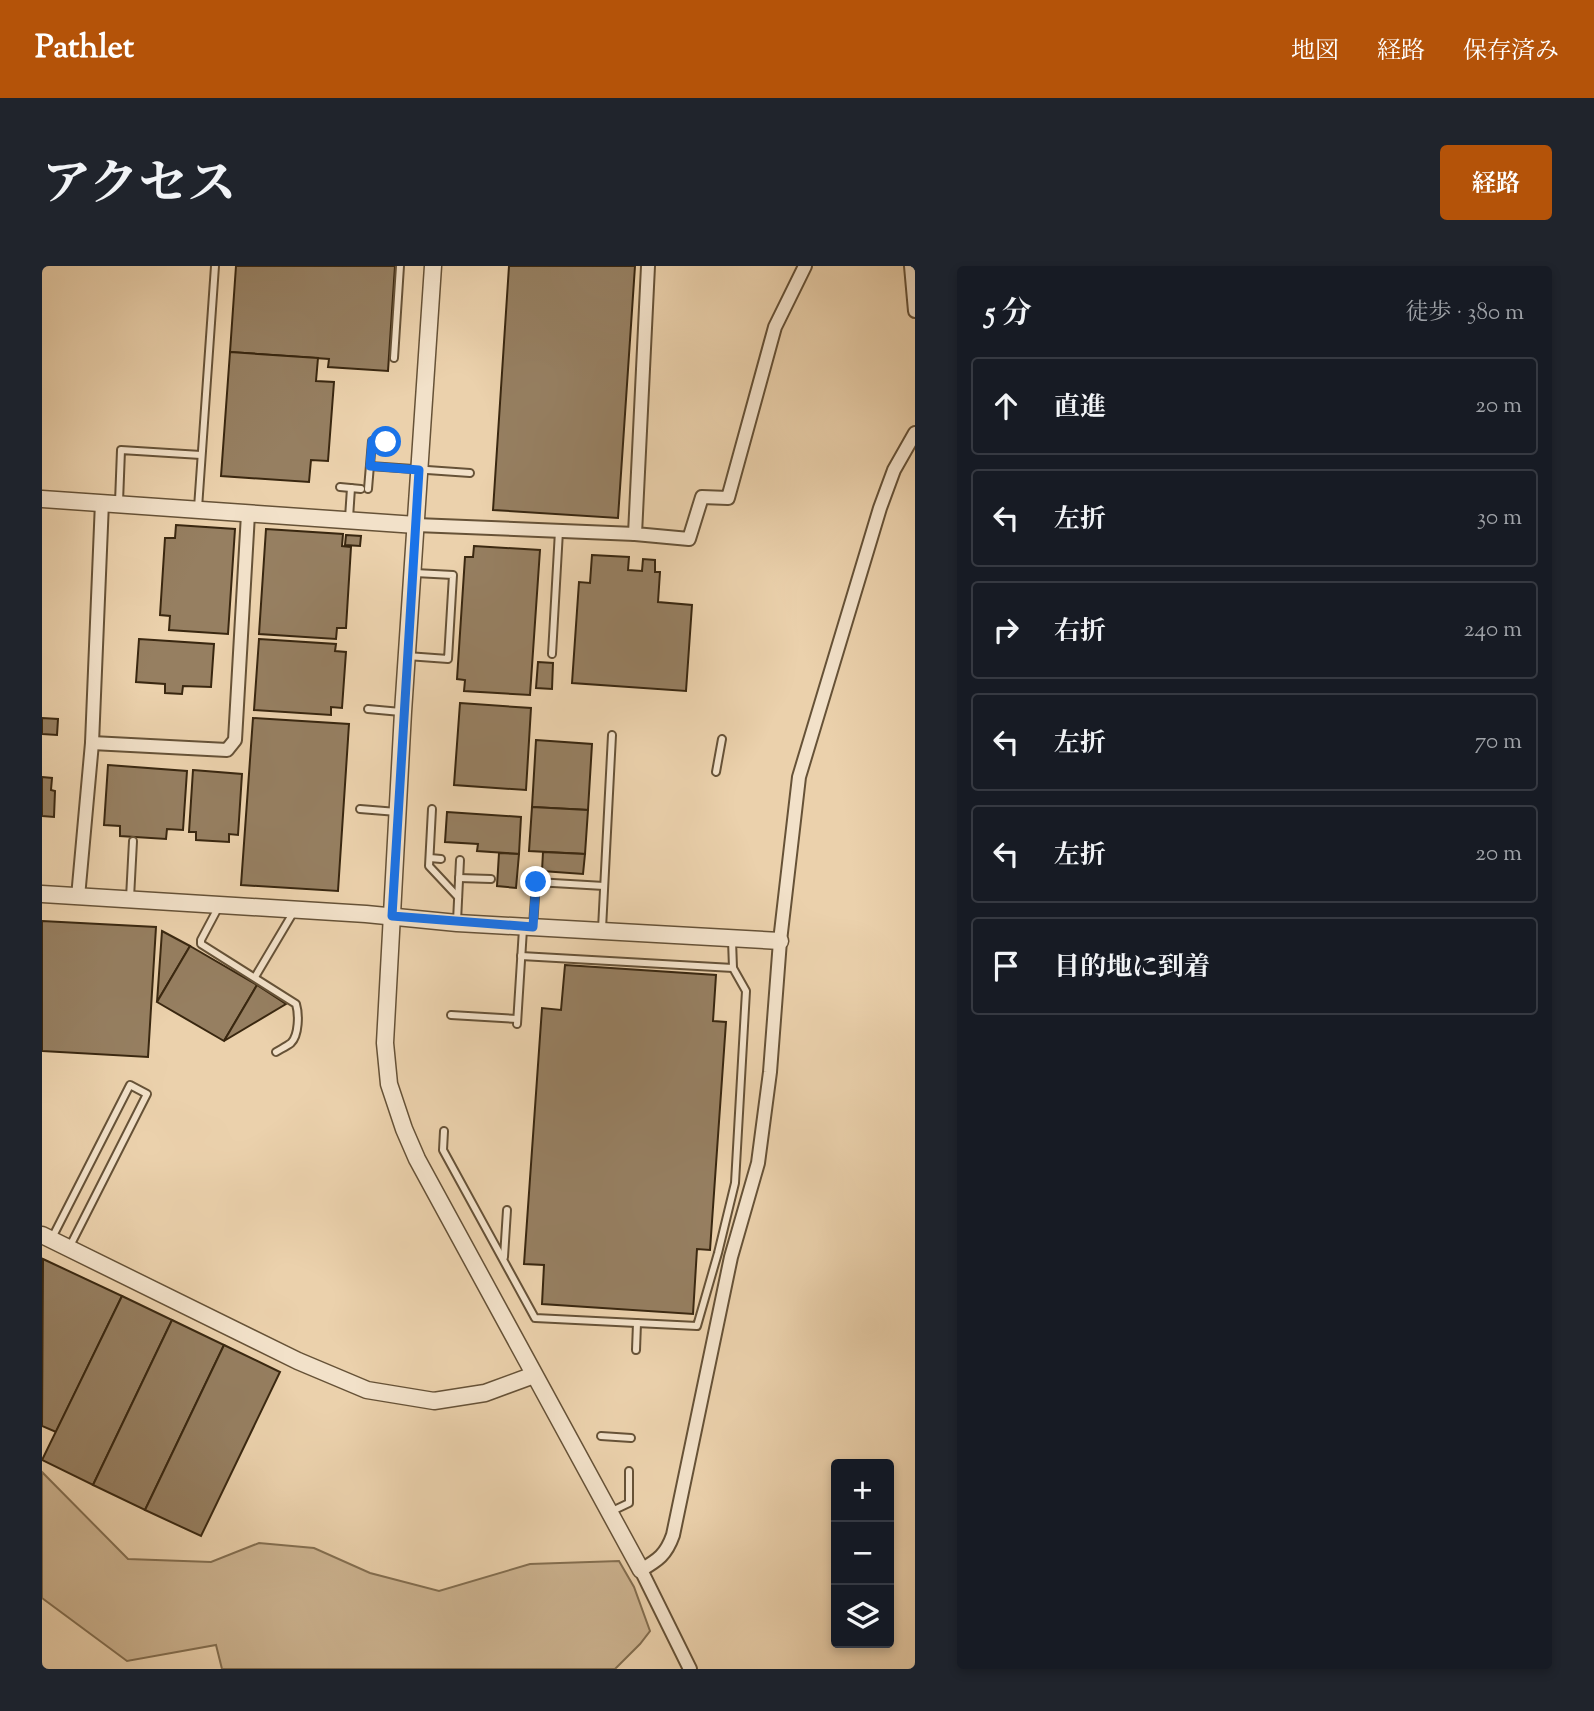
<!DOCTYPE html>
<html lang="ja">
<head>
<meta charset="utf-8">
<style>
  body { margin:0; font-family:"Sorts Mill Goudy","Noto Serif JP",serif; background:#20242c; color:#f1f3f6 }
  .controls { position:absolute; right:21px; bottom:21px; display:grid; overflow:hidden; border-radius:7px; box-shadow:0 4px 10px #0003 }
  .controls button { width:63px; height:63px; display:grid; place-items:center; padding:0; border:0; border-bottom:2px solid #363941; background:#171b24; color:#f1f3f6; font:35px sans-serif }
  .stop { position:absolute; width:21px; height:21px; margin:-16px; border:5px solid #1a73e8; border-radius:50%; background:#fff }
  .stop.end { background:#1a73e8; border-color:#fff; box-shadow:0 2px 7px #0008 }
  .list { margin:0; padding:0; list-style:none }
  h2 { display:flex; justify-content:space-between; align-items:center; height:91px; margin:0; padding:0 28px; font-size:30px }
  h2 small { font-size:23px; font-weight:400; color:#9ea1a6 }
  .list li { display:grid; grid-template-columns:46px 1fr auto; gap:21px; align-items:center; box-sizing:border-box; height:98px; margin:0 14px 14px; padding:0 14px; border:2px solid #363941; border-radius:7px }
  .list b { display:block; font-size:26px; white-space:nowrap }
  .list em { font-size:23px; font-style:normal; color:#9ea1a6 }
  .icon { flex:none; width:38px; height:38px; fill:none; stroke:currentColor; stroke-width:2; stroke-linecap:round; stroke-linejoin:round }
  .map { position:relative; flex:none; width:873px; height:1403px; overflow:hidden; border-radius:7px }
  header { display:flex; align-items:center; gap:42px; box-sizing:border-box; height:98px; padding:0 35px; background:#b45309; color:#fff }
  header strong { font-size:33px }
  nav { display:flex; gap:38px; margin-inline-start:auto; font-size:24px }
  .intro { display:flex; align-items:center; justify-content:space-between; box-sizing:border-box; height:168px; padding:0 42px }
  h1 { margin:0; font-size:49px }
  .button { padding:18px 32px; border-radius:7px; background:#b45309; color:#fff; font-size:24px; font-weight:700 }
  main { display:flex; gap:42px; padding:0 42px }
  aside { flex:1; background:#171b24; border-radius:7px; box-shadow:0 4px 10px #0003 }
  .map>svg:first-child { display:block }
  .green { fill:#cdb491; stroke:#836e50; stroke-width:2 }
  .building { fill:#967f61; stroke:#392710; stroke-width:2 }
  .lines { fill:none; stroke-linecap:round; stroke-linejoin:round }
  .service-casing { stroke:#665237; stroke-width:10 }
  .minor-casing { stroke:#665237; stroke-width:16 }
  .tertiary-casing { stroke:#665237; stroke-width:19 }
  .service { stroke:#f2e1c9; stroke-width:6 }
  .minor { stroke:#f2e1c9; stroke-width:12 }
  .tertiary { stroke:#f2e1c9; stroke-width:16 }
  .route { stroke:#1a73e8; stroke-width:9 }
</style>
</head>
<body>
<header>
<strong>Pathlet</strong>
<nav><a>地図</a><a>経路</a><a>保存済み</a></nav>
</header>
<div class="intro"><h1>アクセス</h1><a class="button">経路</a></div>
<main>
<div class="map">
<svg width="873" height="1403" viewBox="0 0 873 1403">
  <rect width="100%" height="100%" fill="#ebd1ac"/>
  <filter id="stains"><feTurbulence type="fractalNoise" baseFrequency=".00286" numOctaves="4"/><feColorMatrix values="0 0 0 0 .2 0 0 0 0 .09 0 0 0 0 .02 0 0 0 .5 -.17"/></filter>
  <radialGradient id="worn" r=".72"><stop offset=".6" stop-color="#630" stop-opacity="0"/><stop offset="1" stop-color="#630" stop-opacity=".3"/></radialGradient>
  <polygon class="green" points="0,1206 86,1293 169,1296 217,1277 272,1282 328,1307 397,1325 488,1298 577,1295 592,1321 608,1365 598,1378 573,1403 180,1403 174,1379 85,1395 0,1332"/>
  <g class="building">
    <polygon points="194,0 353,0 346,105 286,101 287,93 188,86"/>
    <polygon points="467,0 593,0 576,252 451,244"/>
    <polygon points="188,86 276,92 274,115 292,116 286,195 269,194 267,216 179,210"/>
    <polygon points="134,259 193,263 186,368 127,364 128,350 118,349 123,272 133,272"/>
    <polygon points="224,263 301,268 300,280 309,281 304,362 295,362 294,373 217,368"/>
    <polygon points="304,269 319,270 318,280 303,279"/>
    <polygon points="432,280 498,284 488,429 422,425 423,414 415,413 423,291 431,291"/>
    <polygon points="550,289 587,291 586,304 600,305 601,293 613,294 613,306 618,306 616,336 650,339 644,425 530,417 537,316 548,317"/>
    <polygon points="97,373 172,378 169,421 141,420 140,428 123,427 123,418 94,416"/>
    <polygon points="217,373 294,378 293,385 304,386 300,442 289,441 289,449 212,444"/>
    <polygon points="496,396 511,397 510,423 494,422"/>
    <polygon points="418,437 489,442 484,524 412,519"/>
    <polygon points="0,452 16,453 15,469 0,468"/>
    <polygon points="211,452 307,458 296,625 199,619"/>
    <polygon points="494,474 550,478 546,544 490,541"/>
    <polygon points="66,499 145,505 141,564 125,563 124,573 78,570 78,560 62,559"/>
    <polygon points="151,504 200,508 196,569 187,568 187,576 154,574 154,566 147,566"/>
    <polygon points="0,511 10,512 9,524 13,525 12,551 0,550"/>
    <polygon points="490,541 546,544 543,588 487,585"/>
    <polygon points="405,546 479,551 477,588 435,585 436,578 403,576"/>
    <polygon points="501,586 543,588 541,608 500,605"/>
    <polygon points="457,587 477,588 474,622 455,620"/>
    <polygon points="0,655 114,661 106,791 0,785"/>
    <polygon points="120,665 148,680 115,736"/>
    <polygon points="148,680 215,719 182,775 115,736"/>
    <polygon points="523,699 674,709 671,755 684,756 668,984 655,983 651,1048 500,1038 502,999 482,998 500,742 519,744"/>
    <polygon points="215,719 244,738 182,775"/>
    <polygon points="1,993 80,1030 14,1166 0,1160"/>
    <polygon points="80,1030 130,1054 51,1219 0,1194"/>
    <polygon points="130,1054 182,1079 103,1244 51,1219"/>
    <polygon points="182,1079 238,1106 159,1270 103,1244"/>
  </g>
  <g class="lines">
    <g class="service-casing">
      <g id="service">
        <polyline points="352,92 358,0"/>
        <polyline points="328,200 428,207"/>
        <polyline points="298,221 319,223"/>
        <polyline points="326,223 330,175 344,176"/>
        <polyline points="77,236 79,184 159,189"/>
        <polyline points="156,242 173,0"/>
        <polyline points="307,252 309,222"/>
        <polyline points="510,388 517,265"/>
        <polyline points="365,390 406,393 411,309 373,307"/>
        <polyline points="326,443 359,446"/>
        <polyline points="674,506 680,473"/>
        <polyline points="318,543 355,546"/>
        <polyline points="390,543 387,600 416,631"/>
        <polyline points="388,592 399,593"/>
        <polyline points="417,612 449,613"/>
        <polyline points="88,632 91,575"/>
        <path d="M 176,642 L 159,674 L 159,678 L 254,738 C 257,748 257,769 249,777 C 245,780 239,783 234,786"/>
        <polyline points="415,655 418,594"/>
        <polyline points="491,660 494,616 562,620"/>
        <polyline points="560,663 570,469"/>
        <polyline points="479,690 691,702"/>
        <polyline points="213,711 251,647"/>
        <polyline points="409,749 475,753"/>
        <polyline points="475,758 481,663"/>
        <polyline points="402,865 401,884 493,1052 655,1060 676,987 693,917 704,725 691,702 690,674"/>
        <polyline points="10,972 88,819 105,828 27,982"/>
        <polyline points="462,991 465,944"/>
        <polyline points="594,1084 595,1057"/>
        <polyline points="559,1170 589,1172"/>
        <polyline points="568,1246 587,1237 587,1205"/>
      </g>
    </g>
    <g class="minor-casing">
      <g id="minor">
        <polyline points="606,0 593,268 647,273 660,231 686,232 733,61 763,0"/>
        <polyline points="869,0 873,45"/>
        <polyline points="374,259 593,268"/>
        <polyline points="50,477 185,484 193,474 206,248"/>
        <polyline points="36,631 50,477 60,236"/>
        <path d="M 648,1403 L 599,1304 C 616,1294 624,1289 631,1269 L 689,991 L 716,897 L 728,806 L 738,675 L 757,511 L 838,242 L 852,204 L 873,167"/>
      </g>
    </g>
    <g class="tertiary-casing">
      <g id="tertiary">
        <polyline points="391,0 361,446 343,777 347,818 362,863 375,893 599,1304"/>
        <polyline points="0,233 374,259"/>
        <polyline points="0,628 324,648 415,657 738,675"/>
        <polyline points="0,969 256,1095 325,1124 392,1135 443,1127 492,1109"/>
      </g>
    </g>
    <use href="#service" class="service"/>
    <use href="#minor" class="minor"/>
    <use href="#tertiary" class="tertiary"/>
  </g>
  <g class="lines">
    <polyline class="route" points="344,176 330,175 328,200 377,204 350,650 491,661 494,616"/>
  </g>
  <rect width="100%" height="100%" filter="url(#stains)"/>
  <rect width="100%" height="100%" fill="url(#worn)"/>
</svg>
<div class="controls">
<button>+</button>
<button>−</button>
<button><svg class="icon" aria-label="layers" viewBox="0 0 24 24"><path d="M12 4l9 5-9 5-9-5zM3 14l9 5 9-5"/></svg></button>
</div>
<div class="stop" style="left:344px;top:176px"></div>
<div class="stop end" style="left:494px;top:616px"></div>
</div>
<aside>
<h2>5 分<small>徒歩 · 380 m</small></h2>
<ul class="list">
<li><svg class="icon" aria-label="ahead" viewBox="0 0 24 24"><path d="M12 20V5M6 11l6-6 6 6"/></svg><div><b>直進</b></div><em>20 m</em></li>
<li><svg class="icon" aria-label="left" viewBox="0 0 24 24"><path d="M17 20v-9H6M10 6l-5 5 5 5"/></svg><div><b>左折</b></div><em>30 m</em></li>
<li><svg class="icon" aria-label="right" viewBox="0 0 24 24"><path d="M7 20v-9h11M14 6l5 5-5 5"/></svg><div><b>右折</b></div><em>240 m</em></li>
<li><svg class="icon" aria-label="left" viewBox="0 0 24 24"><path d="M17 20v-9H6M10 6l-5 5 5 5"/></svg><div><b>左折</b></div><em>70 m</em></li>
<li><svg class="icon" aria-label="left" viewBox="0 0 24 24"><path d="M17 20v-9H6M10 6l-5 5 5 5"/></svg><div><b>左折</b></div><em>20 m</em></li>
<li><svg class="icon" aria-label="arrive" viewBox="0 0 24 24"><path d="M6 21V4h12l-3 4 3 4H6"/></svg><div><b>目的地に到着</b></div></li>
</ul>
</aside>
</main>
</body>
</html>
